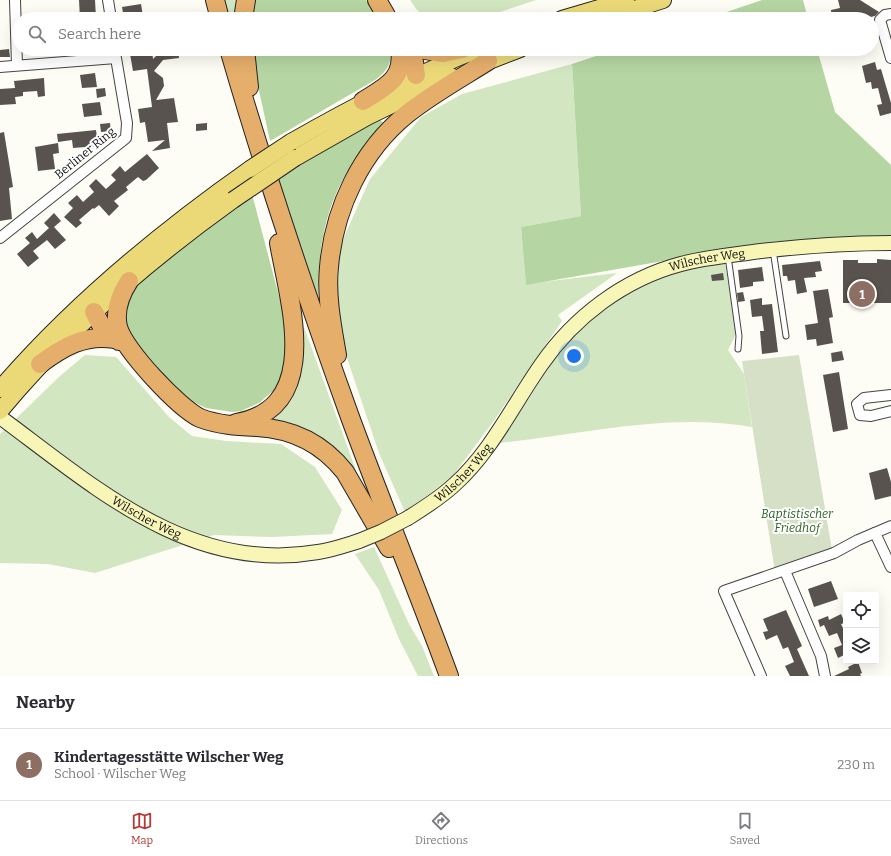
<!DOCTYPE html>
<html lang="en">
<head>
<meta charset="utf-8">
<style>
  body { margin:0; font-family:Bitter,serif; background:#f7f7f7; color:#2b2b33 }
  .controls { position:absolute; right:12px; bottom:12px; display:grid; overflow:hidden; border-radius:4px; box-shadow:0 4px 16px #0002 }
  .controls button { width:36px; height:36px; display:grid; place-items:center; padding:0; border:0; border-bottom:1px solid #e1e1e2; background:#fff; color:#2b2b33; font:20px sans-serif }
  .you { position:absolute; left:574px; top:356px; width:14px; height:14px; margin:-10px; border:3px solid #fff; border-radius:50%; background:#1a73e8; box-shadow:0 0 0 6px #1a73e833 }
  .badge { display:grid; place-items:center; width:26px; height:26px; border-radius:50%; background:#b43a35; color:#fff; font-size:13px; font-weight:700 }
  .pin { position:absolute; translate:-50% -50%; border:2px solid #fff; box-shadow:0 1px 4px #0006 }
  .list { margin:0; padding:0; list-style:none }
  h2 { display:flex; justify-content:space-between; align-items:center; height:52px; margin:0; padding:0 16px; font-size:17px }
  h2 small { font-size:13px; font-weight:400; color:#7c7c81 }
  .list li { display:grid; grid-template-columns:26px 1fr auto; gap:12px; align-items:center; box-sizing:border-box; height:72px; padding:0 16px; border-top:1px solid #e1e1e2 }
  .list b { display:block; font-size:15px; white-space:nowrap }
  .list p { margin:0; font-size:13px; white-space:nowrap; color:#7c7c81 }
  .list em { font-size:13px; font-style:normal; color:#7c7c81 }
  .icon { flex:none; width:22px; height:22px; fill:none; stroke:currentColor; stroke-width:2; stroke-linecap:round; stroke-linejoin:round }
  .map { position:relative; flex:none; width:891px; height:676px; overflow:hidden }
  .search { position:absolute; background:#fff; box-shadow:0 4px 16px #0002; left:12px; right:12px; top:12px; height:44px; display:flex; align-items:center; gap:10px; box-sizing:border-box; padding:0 14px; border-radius:22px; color:#7c7c81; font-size:15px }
  .sheet { height:124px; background:#fff }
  nav { display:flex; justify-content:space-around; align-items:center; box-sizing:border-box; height:56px; border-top:1px solid #e1e1e2; background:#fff; font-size:11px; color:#7c7c81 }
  nav a { display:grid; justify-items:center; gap:2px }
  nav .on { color:#b43a35 }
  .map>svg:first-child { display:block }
  .green { fill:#d1e6c1 }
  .forest { fill:#b5d6a2 }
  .cemetery { fill:#d5e0c7 }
  .building { fill:#58534e }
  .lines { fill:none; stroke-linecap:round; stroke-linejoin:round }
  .lane-casing { stroke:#444; stroke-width:7 }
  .street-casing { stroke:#444; stroke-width:12 }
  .secondary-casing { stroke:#333; stroke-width:16 }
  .primary-casing { stroke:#222; stroke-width:18 }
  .highway-casing { stroke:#222; stroke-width:20 }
  .lane { stroke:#fff; stroke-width:5 }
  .street { stroke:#fff; stroke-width:10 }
  .secondary { stroke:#f7f6b7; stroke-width:14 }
  .primary { stroke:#ebd978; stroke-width:16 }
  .highway { stroke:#e6ae6b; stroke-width:18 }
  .secondary-bridge-casing { stroke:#333; stroke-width:16; stroke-linecap:butt }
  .primary-bridge-casing { stroke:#222; stroke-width:18; stroke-linecap:butt }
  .secondary-bridge { stroke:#f7f6b7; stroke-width:14 }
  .primary-bridge { stroke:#ebd978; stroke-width:16 }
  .labels { text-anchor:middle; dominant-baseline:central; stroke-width:4; stroke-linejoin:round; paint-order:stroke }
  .street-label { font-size:12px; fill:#111; stroke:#fff }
  .park-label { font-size:12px; font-style:italic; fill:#2d6326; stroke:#fff }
</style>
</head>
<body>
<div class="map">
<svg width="891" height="676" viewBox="0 0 891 676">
  <rect width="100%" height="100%" fill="#fefdf5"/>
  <g class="green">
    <polygon points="221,0 238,0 235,19 226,19"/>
    <polygon points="410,0 536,0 479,19 428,19 417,10"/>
    <polygon points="572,64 581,216 521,227 526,284 617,273 558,315 562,321 493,422 451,478 405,512 379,453 344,349 337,311 340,246 370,179 421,117 462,94"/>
    <path d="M 725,263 L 736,334 L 728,350 L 744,374 L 752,427 C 669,412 583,434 500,443 C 513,422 527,402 540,381 C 546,371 552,360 560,350 C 601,299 660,270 725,263 Z"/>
    <polygon points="292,294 366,498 355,477 257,420 276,407"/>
    <polygon points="85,355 116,357 169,417 192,436 226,441 281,444 315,467 342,510 332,534 272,537 214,535 95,573 48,564 0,563 0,434 60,376"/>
    <polygon points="374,547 409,624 422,646 434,676 418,676 399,639 379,590 355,554"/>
  </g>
  <g class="forest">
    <polygon points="250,0 366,0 378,19 248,19"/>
    <polygon points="762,0 803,0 808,19 706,19"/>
    <path d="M 250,49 L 390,49 C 393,63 386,72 375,80 L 270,141 Z"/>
    <polygon points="617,49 817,49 835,112 891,165 891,236 846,237 772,242 526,285 521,227 581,216 572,64"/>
    <path d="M 379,118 L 384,124 C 331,180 317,230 318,306 L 277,179 L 324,149 Z"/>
    <polygon points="252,194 286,323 288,354 281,379 274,390 259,403 241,411 232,412 206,408 191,401 172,385 125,331 125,296 164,260"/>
  </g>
  <polygon class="cemetery" points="799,355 832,550 775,572 742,361"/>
  <g class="building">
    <polygon points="79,0 95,0 96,18 80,19"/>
    <polygon points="838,0 860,0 879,12 875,16 861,19 852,19 851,15 832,18 831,10 840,8"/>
    <polygon points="141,4 143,16 124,19 122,7"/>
    <polygon points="9,49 10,57 0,57 0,50"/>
    <polygon points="178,49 179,58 163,60 154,71 163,78 164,86 156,100 174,98 178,122 167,123 170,148 152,151 165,140 148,142 145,122 140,123 138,109 152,107 147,69 133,71 130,54 152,51 153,59 160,52"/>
    <polygon points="875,62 877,70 881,69 891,103 891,113 880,116 877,105 882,104 878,88 872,89 871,82 866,83 862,66"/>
    <polygon points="95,73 97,87 82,88 80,75"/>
    <polygon points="44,78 45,96 38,97 37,91 23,92 23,96 15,97 16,104 0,105 0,89 15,88 14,81"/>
    <polygon points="105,88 106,96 97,98 96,89"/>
    <polygon points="100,102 102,115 84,117 82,104"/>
    <polygon points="110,123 111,131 101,132 100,124"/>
    <polygon points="207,123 207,130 196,131 196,124"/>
    <polygon points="96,130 98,146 73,148 72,140 58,142 57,134"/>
    <polygon points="4,132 13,187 9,188 12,219 0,221 0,133"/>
    <polygon points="58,143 59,153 53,154 55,169 38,171 35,147"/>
    <polygon points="147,154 159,168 146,180 143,181 138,177 126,187 128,190 114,201 119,206 109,216 99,205 94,209 93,208 79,220 82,223 76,228 64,217 73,208 68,203 77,195 83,202 94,192 89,186 96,179 106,189 116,180 111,175 120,166 125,172"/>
    <polygon points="54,213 61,221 54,227 66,240 55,249 47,240 33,251 39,258 28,267 17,254 30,243 25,238 32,232 37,239 49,228 44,223"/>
    <polygon points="877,259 891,260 891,303 843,303 843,260 858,260 858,263 877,263"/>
    <polygon points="820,261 822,271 815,272 816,277 804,278 807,292 797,294 795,280 788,281 787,276 783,276 782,265"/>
    <polygon points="762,267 764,281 753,282 753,286 740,288 738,270"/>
    <polygon points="723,273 724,280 712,281 711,275"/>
    <polygon points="828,289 833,317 829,318 833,343 817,346 816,339 807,340 805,325 818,323 813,291"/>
    <polygon points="743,292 745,301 738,302 737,293"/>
    <polygon points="762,298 762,305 772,304 778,352 762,354 760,331 764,331 762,316 752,317 750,300"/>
    <polygon points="842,351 844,360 832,362 831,353"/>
    <polygon points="839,372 848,429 833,432 823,375"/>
    <polygon points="887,468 891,482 891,496 875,500 869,473"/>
    <polygon points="831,581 838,599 814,607 808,589"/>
    <polygon points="786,610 802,646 797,649 809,676 790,676 785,666 794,662 788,647 783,649 777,635 766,640 763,632 768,631 763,619"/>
    <polygon points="841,614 845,623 841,624 846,635 846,654 838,658 834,648 842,645 837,633 829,636 824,625 820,627 818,620 828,616 829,620"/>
    <polygon points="858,662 862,673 860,674 861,676 834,676 849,669 848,667"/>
  </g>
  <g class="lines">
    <g class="lane-casing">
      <g id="lane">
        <polyline points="773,250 786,336"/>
        <polyline points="728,256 739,336 738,349"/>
      </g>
    </g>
    <g class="street-casing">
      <g id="street">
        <polyline points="15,0 17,65"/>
        <polyline points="108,0 111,19"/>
        <polyline points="891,14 885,15 880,20 891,58"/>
        <polyline points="0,67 116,58 127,123 126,138 0,238"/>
        <polyline points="891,395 864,398 857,404 860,415 871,416 891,411"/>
        <polyline points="875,533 891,567"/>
        <polyline points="785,571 821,656 825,676"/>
        <polyline points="761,676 724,591 834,553 858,540 891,526"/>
      </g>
    </g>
    <g class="secondary-casing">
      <g id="secondary">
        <path id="s1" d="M 4,420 C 97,489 192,574 318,552 C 332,550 346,545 359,541"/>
        <path id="s2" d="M 408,518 C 424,508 440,498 454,485 C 491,452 513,405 541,365 C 574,317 624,279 681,264 C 707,257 734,255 761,251 C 804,246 848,243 891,243"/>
      </g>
    </g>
    <g class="primary-casing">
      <g id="primary">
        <polyline points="562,19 626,0"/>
        <polyline points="603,19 663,0"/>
        <polyline points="476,66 520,49"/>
        <path d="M 291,142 C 352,107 414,75 479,49"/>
        <polyline points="295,158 367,117 451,76"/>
        <path d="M 0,389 C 73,304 159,233 250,169"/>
        <path d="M 0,411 C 67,330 148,261 233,200"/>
      </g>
    </g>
    <g class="highway-casing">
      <g id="highway">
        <polyline points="215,0 220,19"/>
        <polyline points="377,0 388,19"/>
        <polyline points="243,19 246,0"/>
        <path d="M 229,49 C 265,173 306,295 350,417 C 382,504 417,589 449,676"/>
        <polyline points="245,49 249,87"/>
        <polyline points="406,49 414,62 416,75"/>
        <polyline points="419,49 443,53 462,49"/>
        <path d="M 363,101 C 385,87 405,79 400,49"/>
        <path d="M 129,281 C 120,295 114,310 118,327 C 124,350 179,408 200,418 C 218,425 238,426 257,427 C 293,429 322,443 345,472 L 389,548"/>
        <polyline points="94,312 101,325 119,341"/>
        <path d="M 337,355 C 332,326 326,296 329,267 C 334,209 361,151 407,114 C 432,94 461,78 488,61"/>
        <path d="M 40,364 C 63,347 85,334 114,339"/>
        <path d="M 236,423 C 324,408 289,301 279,243"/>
      </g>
    </g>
    <use href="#lane" class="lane"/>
    <use href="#street" class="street"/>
    <use href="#secondary" class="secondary"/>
    <use href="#primary" class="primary"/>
    <use href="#highway" class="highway"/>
    <g class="secondary-bridge-casing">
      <polyline id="secondary-bridge" points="359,541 381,532 408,518"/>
    </g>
    <g class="primary-bridge-casing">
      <g id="primary-bridge">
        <polyline points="250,169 291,142"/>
        <polyline points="233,200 295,158"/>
      </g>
    </g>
    <use href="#secondary-bridge" class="secondary-bridge"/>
    <use href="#primary-bridge" class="primary-bridge"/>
  </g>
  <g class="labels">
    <g class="street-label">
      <text transform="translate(85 153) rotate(-39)">Berliner Ring</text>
      <text stroke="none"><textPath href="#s2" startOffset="408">Wilscher Weg</textPath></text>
      <text stroke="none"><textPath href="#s2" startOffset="72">Wilscher Weg</textPath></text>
      <text stroke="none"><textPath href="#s1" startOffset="173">Wilscher Weg</textPath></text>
    </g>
    <g class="park-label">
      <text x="797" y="514">Baptistischer<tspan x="797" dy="14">Friedhof</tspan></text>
    </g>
  </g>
</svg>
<div class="controls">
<button><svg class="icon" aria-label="locate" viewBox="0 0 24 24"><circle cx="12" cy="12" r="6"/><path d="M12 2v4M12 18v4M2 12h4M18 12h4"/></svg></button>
<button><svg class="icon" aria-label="layers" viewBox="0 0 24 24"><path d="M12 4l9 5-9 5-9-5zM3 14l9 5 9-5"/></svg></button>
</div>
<div class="you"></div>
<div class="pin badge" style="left:862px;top:294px;background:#8d6e63">1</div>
<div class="search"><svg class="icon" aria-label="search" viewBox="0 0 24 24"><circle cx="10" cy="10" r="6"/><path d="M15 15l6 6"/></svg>Search here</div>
</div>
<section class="sheet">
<h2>Nearby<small></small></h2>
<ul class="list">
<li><span class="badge" style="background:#8d6e63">1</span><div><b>Kindertagesstätte Wilscher Weg</b><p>School · Wilscher Weg</p></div><em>230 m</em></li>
</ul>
</section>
<nav>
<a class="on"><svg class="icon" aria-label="map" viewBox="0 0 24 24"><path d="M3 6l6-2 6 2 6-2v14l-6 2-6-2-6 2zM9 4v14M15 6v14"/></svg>Map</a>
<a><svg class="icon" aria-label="directions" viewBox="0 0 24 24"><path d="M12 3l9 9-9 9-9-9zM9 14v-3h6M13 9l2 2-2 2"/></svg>Directions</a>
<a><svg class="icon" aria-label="saved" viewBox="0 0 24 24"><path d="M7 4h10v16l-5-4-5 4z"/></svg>Saved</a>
</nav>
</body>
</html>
